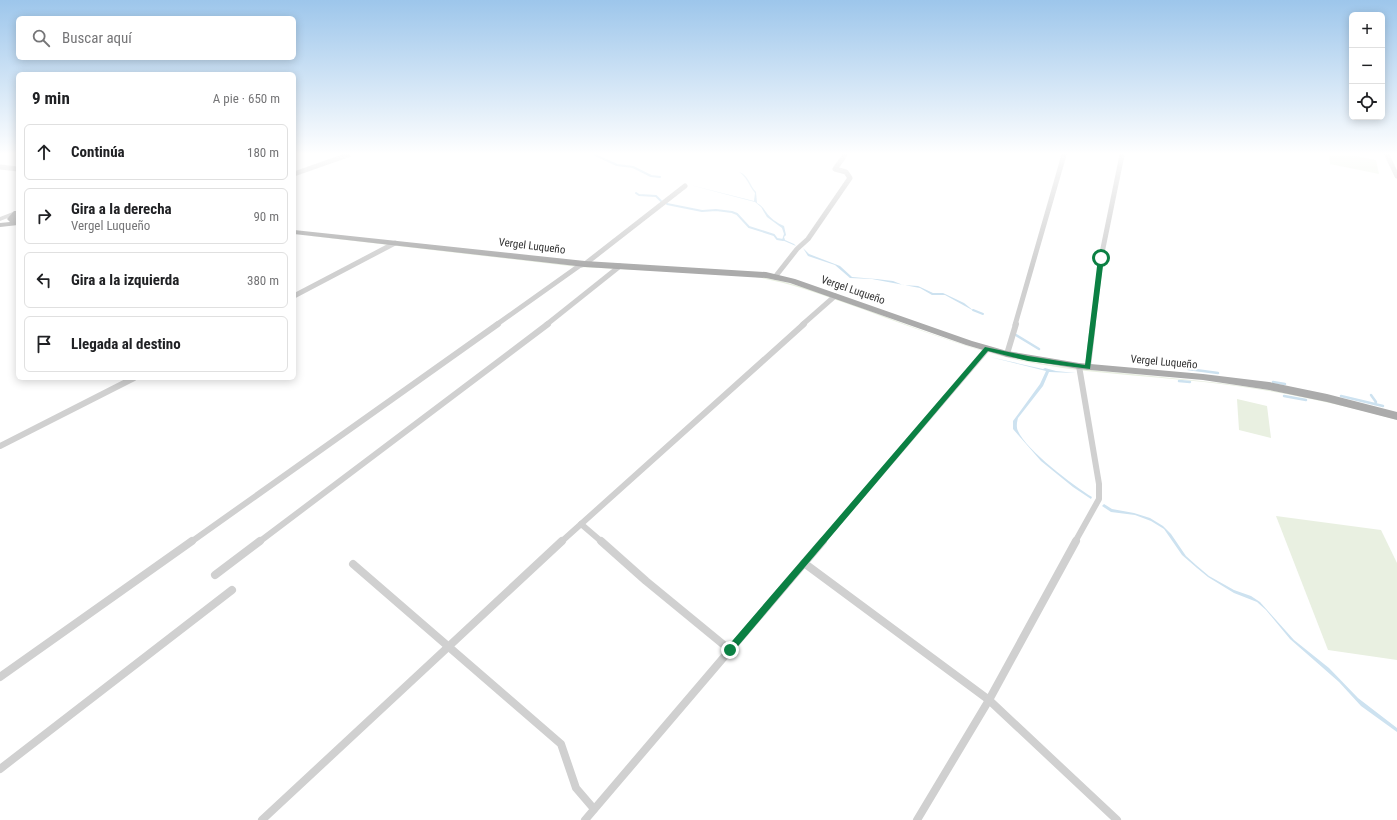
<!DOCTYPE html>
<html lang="es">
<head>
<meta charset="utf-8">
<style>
  body { margin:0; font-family:"Roboto Condensed",sans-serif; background:#f6f6f6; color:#202124 }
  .controls { position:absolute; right:12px; top:12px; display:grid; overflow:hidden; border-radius:6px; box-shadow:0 2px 10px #0003 }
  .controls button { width:36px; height:36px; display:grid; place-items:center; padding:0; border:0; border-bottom:1px solid #e0e0e0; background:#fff; color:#202124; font:20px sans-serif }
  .stop { position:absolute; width:12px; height:12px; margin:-9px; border:3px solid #0b8043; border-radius:50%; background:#fff }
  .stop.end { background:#0b8043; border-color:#fff; box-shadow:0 1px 4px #0008 }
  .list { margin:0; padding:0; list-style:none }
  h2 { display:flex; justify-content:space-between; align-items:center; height:52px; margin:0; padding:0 16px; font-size:17px }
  h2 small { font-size:13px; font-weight:400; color:#757577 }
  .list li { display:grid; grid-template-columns:26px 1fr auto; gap:12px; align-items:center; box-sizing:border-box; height:56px; margin:0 8px 8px; padding:0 8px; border:1px solid #e0e0e0; border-radius:6px }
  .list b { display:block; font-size:15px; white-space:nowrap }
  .list p { margin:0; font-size:13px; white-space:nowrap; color:#757577 }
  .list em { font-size:13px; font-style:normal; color:#757577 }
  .icon { flex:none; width:22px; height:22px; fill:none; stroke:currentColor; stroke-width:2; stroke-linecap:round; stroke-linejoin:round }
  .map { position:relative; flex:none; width:1397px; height:820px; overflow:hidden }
  .search { position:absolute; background:#fff; box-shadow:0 2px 10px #0003; left:16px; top:16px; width:280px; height:44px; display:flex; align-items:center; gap:10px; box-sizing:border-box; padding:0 14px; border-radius:6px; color:#757577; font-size:15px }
  .panel { position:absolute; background:#fff; box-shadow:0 2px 10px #0003; left:16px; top:72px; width:280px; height:308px; border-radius:6px }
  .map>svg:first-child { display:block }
  .green { fill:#e9f0e1 }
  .water { fill:#cde2f0 }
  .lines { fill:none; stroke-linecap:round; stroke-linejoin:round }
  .stream-far1 { stroke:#cde2f0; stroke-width:2 }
  .stream { stroke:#cde2f0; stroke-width:2.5 }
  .minor-far2 { stroke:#d0d0d0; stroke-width:5 }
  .minor-far1 { stroke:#d0d0d0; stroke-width:6 }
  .minor { stroke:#d0d0d0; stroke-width:8 }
  .tertiary { fill:#d0d0d0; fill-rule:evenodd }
  .primary { fill:#ababab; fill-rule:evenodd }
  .route { fill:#0b8043 }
  .labels { text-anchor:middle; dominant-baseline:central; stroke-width:4; stroke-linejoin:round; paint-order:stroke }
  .street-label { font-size:11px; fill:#333; stroke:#fff }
</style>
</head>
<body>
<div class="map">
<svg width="1397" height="820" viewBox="0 0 1397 820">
  <rect width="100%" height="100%" fill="#fff"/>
  <g class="green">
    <polygon points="1329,155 1350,155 1376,160 1379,174 1330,164"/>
    <path d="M 294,234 L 371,242 L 579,266 L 741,275 C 777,277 809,289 843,301 C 899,321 955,345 1013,358 C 1065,369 1118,372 1171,378 C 1228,383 1284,391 1339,404 C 1353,407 1387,413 1397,420 C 1334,402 1269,389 1204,382 C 1140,375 1076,373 1013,359 C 955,345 899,322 842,302 C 809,290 777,279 741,275 L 578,267 Z"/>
    <polygon points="1237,399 1267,406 1271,438 1239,430"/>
    <polygon points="1276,516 1381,530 1397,563 1397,660 1328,650"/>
  </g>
  <g class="water">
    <path d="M 739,172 C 748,174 750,186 756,192 L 757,203 C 762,206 763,208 766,212 C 770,218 777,223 784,226 L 786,235 L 784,237 L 785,240 L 794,244 L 796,246 L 782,240 L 784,234 L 782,228 L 767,217 L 761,207 L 755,202 L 690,185 L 754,201 L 755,193 C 749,186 747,177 739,172 Z"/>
    <polygon points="803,248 809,254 840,266 852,277 876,279 893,281 903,285 918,286 933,293 943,293 964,303 974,311 945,295 932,295 920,288 872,279 850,278 835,265 808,256"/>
    <path d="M 990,357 L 1043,369 L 1045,368 L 1056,371 L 1076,373 L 1049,372 L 1043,386 L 1018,418 C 1017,422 1016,427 1018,431 C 1026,450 1074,486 1092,497 L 1091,499 L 1073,487 L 1041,461 L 1013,429 L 1013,421 L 1040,384 L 1046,371 Z"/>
    <polygon points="1104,504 1112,509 1134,513 1150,518 1163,526 1171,534 1186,556 1196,565 1209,576 1234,590 1251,596 1260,602 1294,640 1329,668 1358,698 1397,728 1397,732 1361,706 1339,682 1290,639 1266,610 1257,602 1234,593 1208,577 1197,568 1182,555 1164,529 1151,521 1135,515 1111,512 1102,506"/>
  </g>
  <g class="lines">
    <g class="stream-far1">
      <polyline points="595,155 617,165 633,167 651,176 660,177"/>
      <polyline points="636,193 639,195 656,196 661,201"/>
      <polyline points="667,204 702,211 716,210 732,212 737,214 749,227 774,235 777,239 783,240"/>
      <polyline points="973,310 983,314"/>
    </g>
    <g class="stream">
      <polyline points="1016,335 1039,349"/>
      <polyline points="1188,369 1218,373"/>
      <polyline points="1179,381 1190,382"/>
      <polyline points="1273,382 1285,384"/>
      <polyline points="1371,395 1376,402 1375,404"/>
      <polyline points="1284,396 1306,400"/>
      <polyline points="1341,396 1383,406"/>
    </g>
    <g class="minor-far2">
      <polyline points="1387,155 1397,176"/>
      <polyline points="0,167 18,169"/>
      <polyline points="294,174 348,155"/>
      <polyline points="775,277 797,249 808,239 850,178 846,172 835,169 845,155"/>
      <polyline points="294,296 395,243"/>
      <polyline points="496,325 579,266 585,264 685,186"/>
      <polyline points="546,325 620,266"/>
      <polyline points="802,325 835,296"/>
      <polyline points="1015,325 1064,155"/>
      <polyline points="1093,325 1101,258 1122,155"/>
    </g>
    <g class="minor-far1">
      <polyline points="1007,354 1016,324"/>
      <polyline points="1088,367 1093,324"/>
      <polyline points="0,446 134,378"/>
      <polyline points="581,524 602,542"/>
      <polyline points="191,542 498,324"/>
      <polyline points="259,542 548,324"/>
      <polyline points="561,542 804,324"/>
      <polyline points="822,542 987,349"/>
      <polyline points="1075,542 1099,499 1099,484 1079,366"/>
    </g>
    <g class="minor">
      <polyline points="601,541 646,581 730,650"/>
      <polyline points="804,563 989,700 1117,820"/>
      <polyline points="353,564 561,744 576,788 594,809"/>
      <polyline points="215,575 260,541"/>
      <polyline points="0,677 192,541"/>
      <polyline points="0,769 232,590"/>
      <polyline points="262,820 562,541"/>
      <polyline points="585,820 823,541"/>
      <polyline points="917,820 989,700 1076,541"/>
    </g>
    <polygon class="tertiary" points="18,210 18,214 0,221 0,217"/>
    <g class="primary">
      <polygon points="14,211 18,211 18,216 16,218 18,219 18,225 0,227 0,223 10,222 7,219"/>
      <polygon points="294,230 585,261 766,272 795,279 972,341 1007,351 1079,363 1203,374 1269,382 1327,394 1397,412 1397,420 1327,402 1269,390 1203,380 1079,369 1007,357 966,345 790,283 766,278 585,267 294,234"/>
    </g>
  </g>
  <linearGradient id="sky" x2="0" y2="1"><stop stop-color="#9dc6eb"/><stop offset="0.57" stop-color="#fff"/><stop offset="1" stop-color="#fff" stop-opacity="0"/></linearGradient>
  <rect width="1397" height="270" fill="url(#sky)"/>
  <polygon class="route" points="1101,256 1104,258 1090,369 1028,361 988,351 733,652 727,652 726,650 727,647 985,347 1028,356 1085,365 1098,258"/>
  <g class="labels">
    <g class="street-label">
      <text transform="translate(532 246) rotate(7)">Vergel Luqueño</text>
      <text transform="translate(853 290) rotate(19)">Vergel Luqueño</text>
      <text transform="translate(1164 362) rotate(5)">Vergel Luqueño</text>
    </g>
  </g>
</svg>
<div class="controls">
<button>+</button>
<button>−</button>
<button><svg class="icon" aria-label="locate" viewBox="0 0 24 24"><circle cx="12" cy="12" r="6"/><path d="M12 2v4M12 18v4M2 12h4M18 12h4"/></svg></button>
</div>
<div class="stop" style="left:1101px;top:258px"></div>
<div class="stop end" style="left:730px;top:650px"></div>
<div class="search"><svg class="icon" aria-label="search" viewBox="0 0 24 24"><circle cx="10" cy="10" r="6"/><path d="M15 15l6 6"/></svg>Buscar aquí</div>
<section class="panel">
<h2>9 min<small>A pie · 650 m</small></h2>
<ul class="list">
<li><svg class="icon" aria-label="ahead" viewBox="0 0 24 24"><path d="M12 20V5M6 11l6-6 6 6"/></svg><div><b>Continúa</b></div><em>180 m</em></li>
<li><svg class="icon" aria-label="right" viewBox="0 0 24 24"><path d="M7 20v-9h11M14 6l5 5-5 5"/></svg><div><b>Gira a la derecha</b><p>Vergel Luqueño</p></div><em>90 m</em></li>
<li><svg class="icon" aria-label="left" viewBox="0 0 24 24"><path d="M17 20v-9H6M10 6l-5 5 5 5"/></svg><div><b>Gira a la izquierda</b></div><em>380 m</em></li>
<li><svg class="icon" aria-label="arrive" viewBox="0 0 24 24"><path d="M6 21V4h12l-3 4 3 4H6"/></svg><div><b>Llegada al destino</b></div></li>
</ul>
</section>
</div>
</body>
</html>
